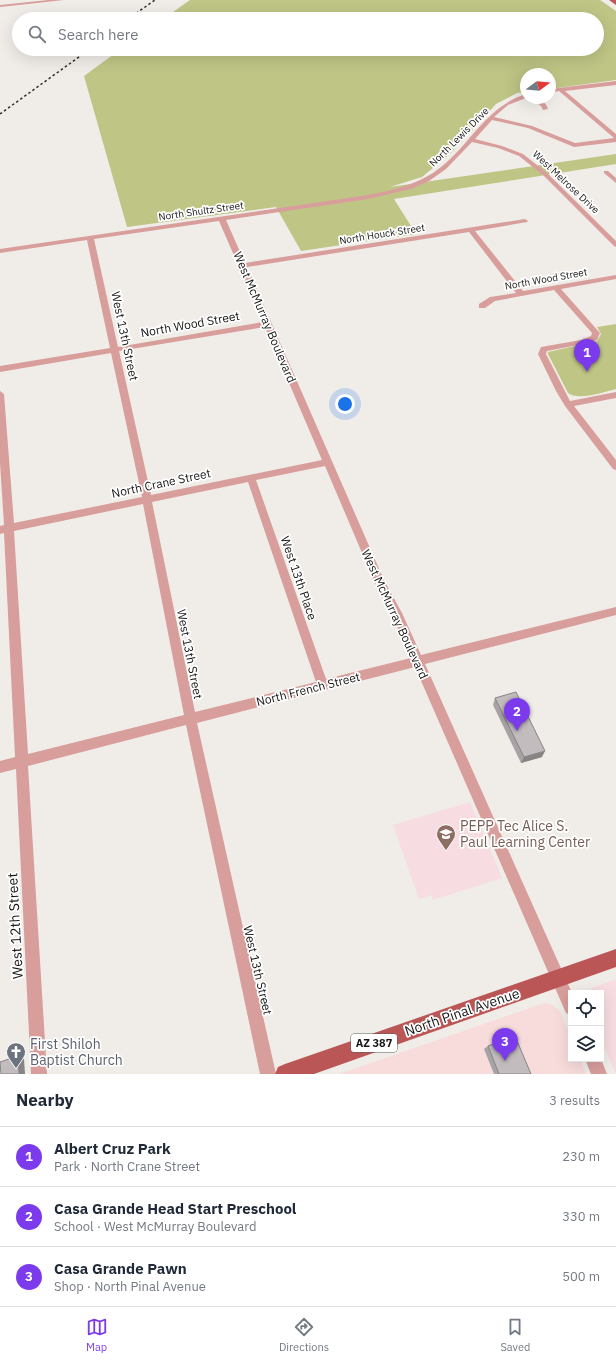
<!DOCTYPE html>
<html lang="en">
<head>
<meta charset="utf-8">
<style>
  body { margin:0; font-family:"IBM Plex Sans",sans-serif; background:#f2f2f3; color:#1f2937 }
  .controls { position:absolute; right:12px; bottom:12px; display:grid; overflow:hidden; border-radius:0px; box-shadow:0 4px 16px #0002 }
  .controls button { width:36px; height:36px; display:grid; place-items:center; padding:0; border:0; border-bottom:1px solid #e0e1e3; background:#fff; color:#1f2937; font:20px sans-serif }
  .compass { position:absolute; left:520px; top:68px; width:36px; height:36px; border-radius:50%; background:#fff; box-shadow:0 4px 16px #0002; rotate:74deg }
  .you { position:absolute; left:345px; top:404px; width:14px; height:14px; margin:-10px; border:3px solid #fff; border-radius:50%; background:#1a73e8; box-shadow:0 0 0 6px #1a73e833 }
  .badge { display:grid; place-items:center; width:26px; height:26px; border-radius:50%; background:#7c3aed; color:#fff; font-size:13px; font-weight:700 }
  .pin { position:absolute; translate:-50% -33px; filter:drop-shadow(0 1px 2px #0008) }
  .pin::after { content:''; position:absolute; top:21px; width:14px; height:12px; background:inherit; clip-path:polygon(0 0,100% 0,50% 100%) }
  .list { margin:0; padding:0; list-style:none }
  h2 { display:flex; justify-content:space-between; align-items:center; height:52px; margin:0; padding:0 16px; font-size:17px }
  h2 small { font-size:13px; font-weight:400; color:#747a83 }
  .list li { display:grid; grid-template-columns:26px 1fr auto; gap:12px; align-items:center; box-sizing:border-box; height:60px; padding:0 16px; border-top:1px solid #e0e1e3 }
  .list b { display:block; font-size:15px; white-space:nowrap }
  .list p { margin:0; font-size:13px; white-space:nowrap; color:#747a83 }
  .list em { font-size:13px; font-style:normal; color:#747a83 }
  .icon { flex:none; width:22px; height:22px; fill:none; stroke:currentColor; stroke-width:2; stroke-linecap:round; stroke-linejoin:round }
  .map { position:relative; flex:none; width:616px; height:1074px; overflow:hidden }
  .search { position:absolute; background:#fff; box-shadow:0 4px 16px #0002; left:12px; right:12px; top:12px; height:44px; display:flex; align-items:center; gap:10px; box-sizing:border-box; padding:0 14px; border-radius:22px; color:#747a83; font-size:15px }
  .sheet { height:232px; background:#fff }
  nav { display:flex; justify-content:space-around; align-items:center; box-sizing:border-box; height:56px; border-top:1px solid #e0e1e3; background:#fff; font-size:11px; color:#747a83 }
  nav a { display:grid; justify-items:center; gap:2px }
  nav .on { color:#7c3aed }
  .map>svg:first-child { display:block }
  .commercial { fill:#f8dcdc }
  .education { fill:#f7dce1 }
  .green { fill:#bfc585 }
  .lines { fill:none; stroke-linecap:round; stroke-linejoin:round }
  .minor { fill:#d89e9b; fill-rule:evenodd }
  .major { fill:#bb5656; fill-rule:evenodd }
  .rail { stroke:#2f2e2d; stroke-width:1.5; stroke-dasharray:2.5 2.5; stroke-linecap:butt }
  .wall { fill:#a7a2a4 }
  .shaded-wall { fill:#888486 }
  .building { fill:#c2bcbf; stroke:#888486 }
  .labels { text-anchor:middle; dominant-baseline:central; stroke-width:3.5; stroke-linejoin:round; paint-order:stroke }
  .far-street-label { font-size:10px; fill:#181716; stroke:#fff }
  .shield { fill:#fff; stroke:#5d5d5c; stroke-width:1 }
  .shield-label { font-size:11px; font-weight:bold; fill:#181716 }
  .street-label { font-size:12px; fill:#181716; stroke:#fff }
  .near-education-label { font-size:14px; fill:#785e54; stroke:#fff; text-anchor:start }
  .near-street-label { font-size:14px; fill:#181716; stroke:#fff }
  .near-worship-label { font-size:14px; fill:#5b616d; stroke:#fff; text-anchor:start }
</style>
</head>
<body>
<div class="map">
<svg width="616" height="1074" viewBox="0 0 616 1074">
  <rect width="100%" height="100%" fill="#f0ede9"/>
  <polygon class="commercial" points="544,1003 551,1004 560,1011 571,1038 571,1059 580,1059 586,1074 339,1074"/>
  <g class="education">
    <polygon points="470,802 502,878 433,900 431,895 419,899 393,825"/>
    <polygon points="616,979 616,1074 601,1040 601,993 586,993 592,988"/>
  </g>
  <g class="green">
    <polygon points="190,0 600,0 616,11 616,80 550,89 550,74 526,74 526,92 517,93 496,104 451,153 422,177 390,187 616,154 616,164 394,199 416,234 301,251 276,207 127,227 84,76 121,49 597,49 597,19 163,19"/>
    <path d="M 616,324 L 616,389 C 604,392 578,401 568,393 L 548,354 L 548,352 L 597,341 L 601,334 L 597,327 Z"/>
  </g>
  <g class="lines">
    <g class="minor">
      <polygon points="48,0 64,0 0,7 0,5"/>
      <path d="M 616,81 L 616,85 L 565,91 L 616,134 L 616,142 L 574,147 L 528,128 L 492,120 L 475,139 L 502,146 L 523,154 L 547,173 L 616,241 L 616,247 L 614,246 L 543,175 L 519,156 L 498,148 L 472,142 L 446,169 L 429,181 L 411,189 L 368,199 L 226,220 L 245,263 L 525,219 L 528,221 L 527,222 L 475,231 L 523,291 L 616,275 L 616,279 L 561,289 L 600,333 L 597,340 L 583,344 L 547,351 L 546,354 L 570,401 L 616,392 L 616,398 L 574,406 L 616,460 L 616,470 L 613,469 L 565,406 L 556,391 L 538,354 L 541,347 L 581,340 L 591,336 L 592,333 L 554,290 L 495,301 L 485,308 L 479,308 L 479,304 L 490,297 L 516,293 L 469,232 L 247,267 L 384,580 L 402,613 L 421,655 L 616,607 L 616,615 L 425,664 L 572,993 L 571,1015 L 566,1013 L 415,667 L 197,723 L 276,1074 L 260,1074 L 186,725 L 28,766 L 47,1074 L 31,1074 L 16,769 L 0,773 L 0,761 L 15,757 L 4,533 L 0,534 L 0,526 L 4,525 L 0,463 L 0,391 L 4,394 L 14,523 L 142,497 L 111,353 L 0,372 L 0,366 L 110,348 L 87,240 L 0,253 L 0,249 L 368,195 C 394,190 420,184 441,167 C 471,143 487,106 526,94 L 526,98 L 508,105 L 494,117 L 532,126 L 575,143 L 614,138 L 559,91 L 550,93 L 550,89 ZM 219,221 L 263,322 L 118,347 L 94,239 ZM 265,327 L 322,460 L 151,495 L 119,351 ZM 325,466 L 374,581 L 393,617 L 411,658 L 326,679 L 256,480 ZM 248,482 L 316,682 L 195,712 L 152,502 ZM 143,504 L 184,715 L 28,754 L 14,531 Z"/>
      <path d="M 530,98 C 538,98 546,101 548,109 L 543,110 L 541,106 Z"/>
      <polygon points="604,171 608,171 616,178 616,183 604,173"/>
      <polygon points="585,1059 601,1059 607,1074 591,1074"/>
    </g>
    <g class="major">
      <polygon points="609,0 616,0 616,5"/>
      <polygon points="616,949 616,967 314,1074 275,1074 278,1067 285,1064"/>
    </g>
    <g class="rail">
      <polyline points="128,19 155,0"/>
      <polyline points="0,114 90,49"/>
    </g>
  </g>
  <g class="wall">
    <polygon points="495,698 542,757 521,763 493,705"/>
    <polygon points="488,1046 531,1074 494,1074 484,1049"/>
  </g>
  <g class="shaded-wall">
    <polygon points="545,751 542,757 521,763 524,757"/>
    <polygon points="18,1056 24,1059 25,1074 19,1074"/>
  </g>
  <g class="building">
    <polygon points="516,692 545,751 524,757 495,698"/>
    <polygon points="515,1036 531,1074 499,1074 488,1046"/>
    <polygon points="18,1056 19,1074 1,1074 0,1062"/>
  </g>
  <defs>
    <g id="school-pin" transform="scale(1)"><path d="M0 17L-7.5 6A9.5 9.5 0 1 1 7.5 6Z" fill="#8d6e63" stroke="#fff"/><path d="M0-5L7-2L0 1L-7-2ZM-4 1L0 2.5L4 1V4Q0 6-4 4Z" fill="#fff"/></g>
    <g id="church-pin" transform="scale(1)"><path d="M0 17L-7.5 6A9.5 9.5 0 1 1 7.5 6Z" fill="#6b7280" stroke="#fff"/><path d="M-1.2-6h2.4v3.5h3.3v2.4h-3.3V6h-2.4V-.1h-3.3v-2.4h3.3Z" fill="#fff"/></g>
  </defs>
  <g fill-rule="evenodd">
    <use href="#school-pin" x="446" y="834"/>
    <use href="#church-pin" x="16" y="1052"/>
  </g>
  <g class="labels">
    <g class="far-street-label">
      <text transform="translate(459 137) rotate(-45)">North Lewis Drive</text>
      <text transform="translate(566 182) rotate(43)">West Melrose Drive</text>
      <text transform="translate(201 211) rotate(-8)">North Shultz Street</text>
      <text transform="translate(382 234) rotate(-9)">North Houck Street</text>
      <text transform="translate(546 279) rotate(-10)">North Wood Street</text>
    </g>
    <rect class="shield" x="351" y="1034" width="46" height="18" rx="3"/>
    <g class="shield-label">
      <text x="374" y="1043">AZ 387</text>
    </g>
    <g class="street-label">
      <text transform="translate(265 317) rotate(67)">West McMurray Boulevard</text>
      <text transform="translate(190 324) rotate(-10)">North Wood Street</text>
      <text transform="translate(125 336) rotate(78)">West 13th Street</text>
      <text transform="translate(161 483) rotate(-12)">North Crane Street</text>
      <text transform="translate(299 578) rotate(71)">West 13th Place</text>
      <text transform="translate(395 614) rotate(65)">West McMurray Boulevard</text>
      <text transform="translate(190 654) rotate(79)">West 13th Street</text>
      <text transform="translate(308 689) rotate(-14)">North French Street</text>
      <text transform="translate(258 970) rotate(77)">West 13th Street</text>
    </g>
    <g class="near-education-label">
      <text x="460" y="826">PEPP Tec Alice S.<tspan x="460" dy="16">Paul Learning Center</tspan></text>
    </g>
    <g class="near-street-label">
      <text transform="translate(15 926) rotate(-93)">West 12th Street</text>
      <text transform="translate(462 1012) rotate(-19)">North Pinal Avenue</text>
    </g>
    <g class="near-worship-label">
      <text x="30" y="1044">First Shiloh<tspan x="30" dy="16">Baptist Church</tspan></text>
    </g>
  </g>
</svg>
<div class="controls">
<button><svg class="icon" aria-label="locate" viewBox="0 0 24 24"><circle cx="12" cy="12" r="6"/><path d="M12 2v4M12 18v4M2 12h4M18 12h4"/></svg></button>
<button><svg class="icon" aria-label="layers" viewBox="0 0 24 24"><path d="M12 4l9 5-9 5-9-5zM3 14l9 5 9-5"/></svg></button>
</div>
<svg class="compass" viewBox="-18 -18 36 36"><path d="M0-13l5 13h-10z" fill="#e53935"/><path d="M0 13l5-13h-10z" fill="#747a83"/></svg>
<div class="you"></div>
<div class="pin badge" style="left:587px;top:372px">1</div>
<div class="pin badge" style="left:517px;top:731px">2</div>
<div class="pin badge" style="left:505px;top:1061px">3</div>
<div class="search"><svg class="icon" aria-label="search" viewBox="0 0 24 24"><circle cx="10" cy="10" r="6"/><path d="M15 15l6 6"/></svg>Search here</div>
</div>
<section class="sheet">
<h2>Nearby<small>3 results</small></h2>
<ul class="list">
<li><span class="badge">1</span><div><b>Albert Cruz Park</b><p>Park · North Crane Street</p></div><em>230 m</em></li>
<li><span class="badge">2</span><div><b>Casa Grande Head Start Preschool</b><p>School · West McMurray Boulevard</p></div><em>330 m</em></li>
<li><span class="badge">3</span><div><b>Casa Grande Pawn</b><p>Shop · North Pinal Avenue</p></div><em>500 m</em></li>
</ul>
</section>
<nav>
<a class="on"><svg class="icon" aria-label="map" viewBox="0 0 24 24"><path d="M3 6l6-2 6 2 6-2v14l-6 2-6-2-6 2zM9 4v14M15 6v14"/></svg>Map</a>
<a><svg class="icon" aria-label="directions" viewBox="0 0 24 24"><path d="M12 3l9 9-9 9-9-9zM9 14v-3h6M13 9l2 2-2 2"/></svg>Directions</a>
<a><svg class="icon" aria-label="saved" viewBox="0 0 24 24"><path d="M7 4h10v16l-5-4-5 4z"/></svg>Saved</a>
</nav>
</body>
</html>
